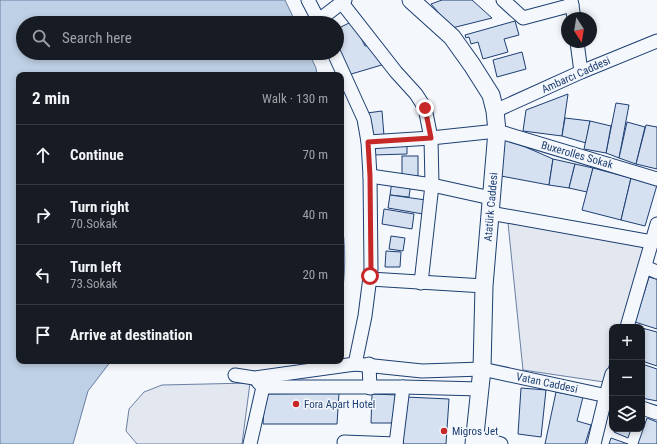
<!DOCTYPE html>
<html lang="en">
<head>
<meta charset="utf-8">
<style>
  body { margin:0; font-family:"Roboto Condensed",sans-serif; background:#20242c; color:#f1f3f6 }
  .controls { position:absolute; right:12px; bottom:12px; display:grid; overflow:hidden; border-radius:8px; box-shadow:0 2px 6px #0003 }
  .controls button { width:36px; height:36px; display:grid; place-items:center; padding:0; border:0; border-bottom:1px solid #363941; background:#171b24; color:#f1f3f6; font:20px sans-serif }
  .compass { position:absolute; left:561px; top:12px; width:36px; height:36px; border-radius:50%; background:#171b24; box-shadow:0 2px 6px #0003; rotate:168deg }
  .stop { position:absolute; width:12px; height:12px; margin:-9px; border:3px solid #c62828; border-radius:50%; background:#fff }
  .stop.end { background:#c62828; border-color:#fff; box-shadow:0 1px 4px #0008 }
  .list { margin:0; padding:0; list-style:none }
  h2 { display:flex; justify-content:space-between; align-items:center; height:52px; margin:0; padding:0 16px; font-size:17px }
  h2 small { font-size:13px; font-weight:400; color:#9ea1a6 }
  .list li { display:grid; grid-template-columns:26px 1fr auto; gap:12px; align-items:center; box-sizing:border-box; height:60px; padding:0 16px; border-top:1px solid #363941 }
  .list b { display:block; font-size:15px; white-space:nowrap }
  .list p { margin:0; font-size:13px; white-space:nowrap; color:#9ea1a6 }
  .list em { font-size:13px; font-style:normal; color:#9ea1a6 }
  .icon { flex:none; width:22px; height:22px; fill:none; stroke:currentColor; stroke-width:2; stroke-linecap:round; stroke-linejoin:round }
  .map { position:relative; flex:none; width:657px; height:444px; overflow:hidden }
  .search { position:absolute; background:#171b24; box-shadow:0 2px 6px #0003; left:16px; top:16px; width:328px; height:44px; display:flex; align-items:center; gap:10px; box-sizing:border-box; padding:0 14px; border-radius:22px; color:#9ea1a6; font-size:15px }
  .panel { position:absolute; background:#171b24; box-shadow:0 2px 6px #0003; left:16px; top:72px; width:328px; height:292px; border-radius:8px }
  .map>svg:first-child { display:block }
  .parking { fill:#e3e8f0; stroke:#687fa3 }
  .water { fill:#bed0e5; stroke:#687fa3 }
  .building { fill:#d5e0f0; stroke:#1d3f73 }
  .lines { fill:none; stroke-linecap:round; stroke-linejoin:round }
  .minor-casing { stroke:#1d3f73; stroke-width:15 }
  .major-casing { stroke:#1d3f73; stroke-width:19 }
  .minor { stroke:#f4f7fb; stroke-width:13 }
  .major { stroke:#f4f7fb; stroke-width:17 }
  .route { stroke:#c62828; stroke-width:5 }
  .poi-dot { fill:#c62828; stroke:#f4f7fb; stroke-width:1.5 }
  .labels { text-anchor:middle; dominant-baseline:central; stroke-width:3; stroke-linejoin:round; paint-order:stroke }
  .street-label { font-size:11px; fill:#1d3f73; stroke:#f4f7fb }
  .poi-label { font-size:11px; fill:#1d3f73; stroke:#f4f7fb; text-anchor:start }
</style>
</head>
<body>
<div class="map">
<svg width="657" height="444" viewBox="0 0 657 444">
  <rect width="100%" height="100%" fill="#f4f7fb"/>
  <g class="parking">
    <polygon points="508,223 645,245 621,327 612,327 612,356 604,382 523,370"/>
    <polygon points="250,383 242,444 137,444 126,431 129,409 144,392 162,385"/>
  </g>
  <g class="water">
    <polygon points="0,0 285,0 296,23 23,23 23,53 309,53 316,68 317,75 19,75 19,361 111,361 88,391 73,444 0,444"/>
    <path d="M 341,218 C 346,245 346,273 341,300 Z"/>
  </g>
  <g class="building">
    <polygon points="442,0 472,0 492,18 452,28 431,4"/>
    <polygon points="353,21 365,46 372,45 385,64 348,75 337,50 337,29"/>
    <polygon points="515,21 519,35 504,39 508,52 483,59 478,42 471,44 469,37 466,38 465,35"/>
    <polygon points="522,52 526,69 497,77 493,60"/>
    <polygon points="568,94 562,136 523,131 526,110"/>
    <polygon points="616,103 629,105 619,158 606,153"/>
    <polygon points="382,111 384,136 370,138 367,113"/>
    <polygon points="565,118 590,121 586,143 562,136"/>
    <polygon points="590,121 611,126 606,153 584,149"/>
    <polygon points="627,122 645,127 636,164 619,158"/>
    <polygon points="646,125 657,127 657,169 636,164"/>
    <polygon points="505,138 553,159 549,185 501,176"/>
    <polygon points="407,142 407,154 373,155 373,143"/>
    <rect x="402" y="156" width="16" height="20"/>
    <polygon points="553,159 575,164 569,188 549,185"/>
    <polygon points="575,164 593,168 587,192 569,188"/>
    <polygon points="593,168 631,178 621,220 582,210"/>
    <polygon points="631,178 657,185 645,226 621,220"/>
    <polygon points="392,181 411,183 409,197 390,195"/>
    <polygon points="390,195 426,200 423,214 388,208"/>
    <polygon points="384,209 414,214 412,229 382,224"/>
    <polygon points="391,236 405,238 403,251 389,249"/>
    <polygon points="386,251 401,252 400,267 385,267"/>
    <polygon points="649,277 657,279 657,329 635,322"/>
    <polygon points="642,328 657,332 657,366 642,361"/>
    <polygon points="642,364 657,369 657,401 642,398"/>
    <polygon points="521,388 546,390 541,437 518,434"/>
    <polygon points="556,392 583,397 577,421 591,425 585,444 545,444"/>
    <polygon points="339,393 337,424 263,424 265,394"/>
    <polygon points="372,394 398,395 396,423 371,423"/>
    <polygon points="406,397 449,399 446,444 403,444"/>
    <polygon points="647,418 657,422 657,444 638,444"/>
    <polygon points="615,429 631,429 628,438 614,432"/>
    <polygon points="611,438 628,444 609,444"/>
  </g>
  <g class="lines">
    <g class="minor-casing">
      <g id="minor">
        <polyline points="308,0 320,23"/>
        <polyline points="503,0 523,18 572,5"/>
        <polyline points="571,0 574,18"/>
        <polyline points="342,3 396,72 416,94 425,108 431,138 432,185 421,283"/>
        <polyline points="319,20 345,0"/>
        <polyline points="577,42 581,72"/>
        <polyline points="334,53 364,119 368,142 370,176 371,269 365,316 355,364"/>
        <polyline points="495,111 581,72 657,41"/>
        <polyline points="368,142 431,138 497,131 657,179"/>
        <polyline points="370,176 432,185 491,198"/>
        <polyline points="490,213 652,242"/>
        <polyline points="645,267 657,272"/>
        <polyline points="370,279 484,286"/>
        <polyline points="627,327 657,224"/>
        <polyline points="369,364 370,388"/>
        <polyline points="235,375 254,378 355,364 422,371 482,369 612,397"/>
        <polyline points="263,387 403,387 480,389"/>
        <polyline points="642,408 657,413"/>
        <polyline points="475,436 501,444"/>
        <polyline points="344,442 396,444"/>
        <polyline points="250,444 263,387 258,382"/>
        <polyline points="396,444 403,387"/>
        <polyline points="594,444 606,395 612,374"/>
      </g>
    </g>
    <g class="major-casing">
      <polyline id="major" points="411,0 452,37 472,65 491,95 495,111 497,131 484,286 482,369 474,444"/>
    </g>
    <use href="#minor" class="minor"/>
    <use href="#major" class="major"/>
  </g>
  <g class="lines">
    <polyline class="route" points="370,276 371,270 370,176 368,142 431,138 425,108"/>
  </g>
  <g class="poi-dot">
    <circle cx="296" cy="404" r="4"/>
    <circle cx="444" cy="431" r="4"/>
  </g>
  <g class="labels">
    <g class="street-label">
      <text transform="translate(576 75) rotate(-24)">Ambarcı Caddesi</text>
      <text transform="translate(577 155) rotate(16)">Buxerolles Sokak</text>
      <text transform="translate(491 207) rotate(-85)">Atatürk Caddesi</text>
      <text transform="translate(547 383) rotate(12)">Vatan Caddesi</text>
    </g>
    <g class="poi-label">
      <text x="304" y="404">Fora Apart Hotel</text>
      <text x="452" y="431">Migros Jet</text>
    </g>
  </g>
</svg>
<div class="controls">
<button>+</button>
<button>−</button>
<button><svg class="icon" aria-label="layers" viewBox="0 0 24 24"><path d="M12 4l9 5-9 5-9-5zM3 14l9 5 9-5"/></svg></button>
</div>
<svg class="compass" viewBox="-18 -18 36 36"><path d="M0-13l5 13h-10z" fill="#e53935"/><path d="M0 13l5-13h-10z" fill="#9ea1a6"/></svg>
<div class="stop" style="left:370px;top:276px"></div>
<div class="stop end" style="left:425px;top:108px"></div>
<div class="search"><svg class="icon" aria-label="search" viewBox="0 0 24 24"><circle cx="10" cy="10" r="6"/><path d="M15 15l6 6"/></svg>Search here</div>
<section class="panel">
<h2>2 min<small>Walk · 130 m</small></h2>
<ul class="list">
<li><svg class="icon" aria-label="ahead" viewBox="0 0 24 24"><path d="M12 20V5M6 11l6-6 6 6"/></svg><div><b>Continue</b></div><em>70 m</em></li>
<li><svg class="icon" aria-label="right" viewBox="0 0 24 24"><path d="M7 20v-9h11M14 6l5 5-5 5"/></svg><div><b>Turn right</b><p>70.Sokak</p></div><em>40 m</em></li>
<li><svg class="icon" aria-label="left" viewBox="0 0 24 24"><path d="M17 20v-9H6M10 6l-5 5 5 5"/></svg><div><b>Turn left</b><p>73.Sokak</p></div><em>20 m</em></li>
<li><svg class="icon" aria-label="arrive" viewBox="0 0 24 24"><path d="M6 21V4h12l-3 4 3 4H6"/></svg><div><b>Arrive at destination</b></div></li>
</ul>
</section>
</div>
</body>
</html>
